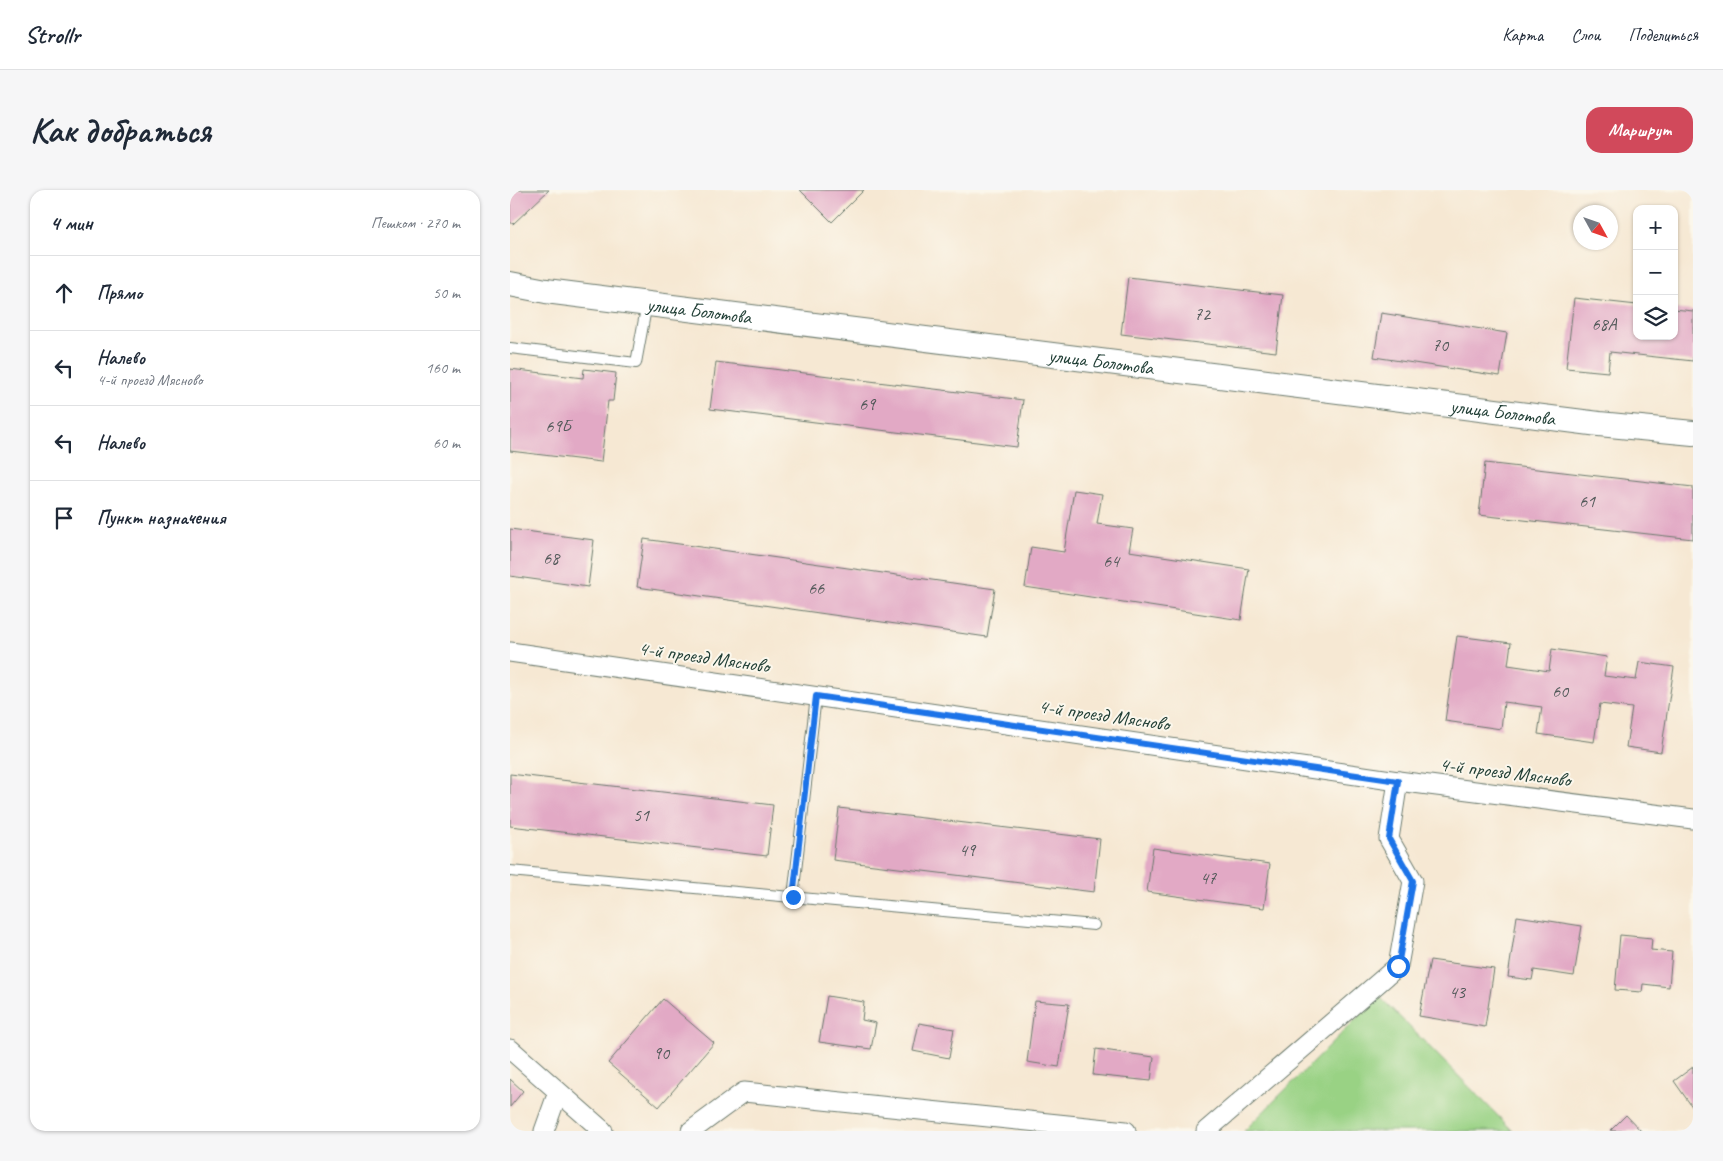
<!DOCTYPE html>
<html lang="ru">
<head>
<meta charset="utf-8">
<style>
  body { margin:0; font-family:Caveat,sans-serif; background:#f6f6f7; color:#1f2937 }
  .controls { position:absolute; right:15px; top:15px; display:grid; overflow:hidden; border-radius:10px; box-shadow:0 1px 4px #0004 }
  .controls button { width:45px; height:45px; display:grid; place-items:center; padding:0; border:0; border-bottom:1px solid #e0e1e3; background:#fff; color:#1f2937; font:25px sans-serif }
  .compass { position:absolute; left:1063px; top:15px; width:45px; height:45px; border-radius:50%; background:#fff; box-shadow:0 1px 4px #0004; rotate:130deg }
  .stop { position:absolute; width:15px; height:15px; margin:-11px; border:4px solid #1a73e8; border-radius:50%; background:#fff }
  .stop.end { background:#1a73e8; border-color:#fff; box-shadow:0 1px 5px #0008 }
  .list { margin:0; padding:0; list-style:none }
  h2 { display:flex; justify-content:space-between; align-items:center; height:65px; margin:0; padding:0 20px; font-size:21px }
  h2 small { font-size:16px; font-weight:400; color:#747a83 }
  .list li { display:grid; grid-template-columns:32px 1fr auto; gap:15px; align-items:center; box-sizing:border-box; height:75px; padding:0 20px; border-top:1px solid #e0e1e3 }
  .list b { display:block; font-size:19px; white-space:nowrap }
  .list p { margin:0; font-size:16px; white-space:nowrap; color:#747a83 }
  .list em { font-size:16px; font-style:normal; color:#747a83 }
  .icon { flex:none; width:28px; height:28px; fill:none; stroke:currentColor; stroke-width:2; stroke-linecap:round; stroke-linejoin:round }
  .map { position:relative; flex:none; width:1183px; height:941px; overflow:hidden; border-radius:15px }
  header { display:flex; align-items:center; gap:30px; box-sizing:border-box; height:70px; padding:0 25px; background:#fff; border-bottom:1px solid #e0e1e3 }
  header strong { font-size:24px }
  nav { display:flex; gap:28px; margin-inline-start:auto; font-size:18px }
  .intro { display:flex; align-items:center; justify-content:space-between; box-sizing:border-box; height:120px; padding:0 30px }
  h1 { margin:0; font-size:35px }
  .button { padding:12px 22px; border-radius:15px; background:#d1495b; color:#fff; font-size:18px; font-weight:700 }
  main { display:flex; gap:30px; padding:0 30px }
  aside { flex:1; background:#fff; border-radius:15px; box-shadow:0 1px 4px #0004 }
  .map>svg:first-child { display:block }
  .green { fill:#99d284; stroke:#5c885c }
  .building { fill:#e2a9c5 }
  .lines { fill:none; stroke-linecap:round; stroke-linejoin:round }
  .service-casing { stroke:#6a796c; stroke-width:12 }
  .minor-casing { stroke:#6a796c; stroke-width:21 }
  .tertiary-casing { stroke:#6a796c; stroke-width:26 }
  .service { stroke:#fff; stroke-width:10 }
  .minor { stroke:#fff; stroke-width:19 }
  .tertiary { stroke:#fff; stroke-width:24 }
  .route { stroke:#1a73e8; stroke-width:6 }
  .labels { text-anchor:middle; dominant-baseline:central; stroke-width:4; stroke-linejoin:round; paint-order:stroke }
  .number-label { font-size:18px; fill:#505858 }
  .street-label { font-size:20px; fill:#1f3d34; stroke:#fbf7ec }
</style>
</head>
<body>
<header>
<strong>Strollr</strong>
<nav><a>Карта</a><a>Слои</a><a>Поделиться</a></nav>
</header>
<div class="intro"><h1>Как добраться</h1><a class="button">Маршрут</a></div>
<main>
<aside>
<h2>4 мин<small>Пешком · 270 m</small></h2>
<ul class="list">
<li><svg class="icon" aria-label="ahead" viewBox="0 0 24 24"><path d="M12 20V5M6 11l6-6 6 6"/></svg><div><b>Прямо</b></div><em>50 m</em></li>
<li><svg class="icon" aria-label="left" viewBox="0 0 24 24"><path d="M17 20v-9H6M10 6l-5 5 5 5"/></svg><div><b>Налево</b><p>4-й проезд Мясново</p></div><em>160 m</em></li>
<li><svg class="icon" aria-label="left" viewBox="0 0 24 24"><path d="M17 20v-9H6M10 6l-5 5 5 5"/></svg><div><b>Налево</b></div><em>60 m</em></li>
<li><svg class="icon" aria-label="arrive" viewBox="0 0 24 24"><path d="M6 21V4h12l-3 4 3 4H6"/></svg><div><b>Пункт назначения</b></div></li>
</ul>
</aside>
<div class="map">
<svg width="1183" height="941" viewBox="0 0 1183 941">
  <rect width="100%" height="100%" fill="#fbf7ec"/>
  <filter id="ink" filterUnits="userSpaceOnUse"><feTurbulence type="fractalNoise" baseFrequency=".02" numOctaves="2"/><feDisplacementMap in="SourceGraphic" scale="10" xChannelSelector="R" yChannelSelector="G"/><feConvolveMatrix kernelMatrix="1 2 1 2 8 2 1 2 1" color-interpolation-filters="sRGB"/></filter>
  <filter id="wash" filterUnits="userSpaceOnUse"><feTurbulence type="fractalNoise" baseFrequency=".0096" numOctaves="4" result="noise"/><feDisplacementMap in="SourceGraphic" scale="20" xChannelSelector="R" yChannelSelector="G"/><feGaussianBlur stdDeviation="1.12" result="paint"/><feColorMatrix in="noise" values="0 0 0 0 0 0 0 0 0 0 0 0 0 0 0 0 0 1.4 0 .05"/><feComposite in="paint" operator="in"/></filter>
  <g filter="url(#wash)">
    <rect width="100%" height="100%" fill="#f6e8d3"/>
    <polygon class="green" points="869,806 1003,941 734,941"/>
    <g id="blocks">
      <g class="building">
        <polygon points="0,0 39,0 3,34 0,32"/>
        <polygon points="290,0 354,0 322,32"/>
        <polygon points="618,87 773,105 766,162 611,144"/>
        <polygon points="1064,108 1127,115 1127,146 1164,146 1164,119 1183,121 1183,171 1100,162 1098,182 1056,178"/>
        <polygon points="871,123 997,143 990,186 864,167"/>
        <polygon points="206,172 513,210 507,257 200,219"/>
        <polygon points="0,179 73,188 74,179 106,183 103,211 98,211 91,272 0,261"/>
        <polygon points="975,273 1183,297 1183,349 969,325"/>
        <polygon points="564,300 592,304 587,334 623,339 619,361 739,379 731,430 515,397 521,357 554,362"/>
        <polygon points="0,339 84,350 78,397 0,386"/>
        <polygon points="134,349 485,399 477,447 127,397"/>
        <polygon points="947,446 1001,453 998,475 1039,481 1042,459 1097,467 1094,486 1126,490 1129,472 1164,477 1151,562 1116,557 1122,518 1090,514 1084,552 1028,544 1032,517 994,512 991,539 935,531"/>
        <polygon points="0,584 263,615 257,666 0,636"/>
        <polygon points="329,618 590,649 584,702 323,670"/>
        <polygon points="643,658 760,674 754,718 637,702"/>
        <polygon points="1007,726 1072,736 1064,786 1024,780 1022,790 998,787"/>
        <polygon points="1110,745 1142,748 1141,760 1162,762 1159,797 1133,794 1132,802 1105,800"/>
        <polygon points="920,770 984,779 975,837 909,826"/>
        <polygon points="317,806 354,812 352,830 366,833 361,859 309,852"/>
        <polygon points="153,809 204,853 149,917 98,873"/>
        <polygon points="525,811 559,814 549,877 517,872"/>
        <polygon points="409,833 444,839 439,868 403,861"/>
        <polygon points="586,859 644,867 641,891 583,885"/>
        <polygon points="1183,877 1183,918 1164,891"/>
        <polygon points="0,889 13,901 0,917"/>
        <polygon points="1116,925 1131,941 1100,941"/>
      </g>
    </g>
  </g>
  <g filter="url(#ink)">
    <use href="#blocks" fill-opacity="0" stroke="#6a796c" stroke-width="1"/>
    <g class="lines">
      <g class="service-casing">
        <g id="service">
          <polyline points="0,158 126,173 137,113"/>
          <polyline points="0,681 584,735"/>
          <polyline points="283,707 306,506"/>
        </g>
      </g>
      <g class="minor-casing">
        <g id="minor">
          <polyline points="0,462 888,591 1183,629"/>
          <polyline points="0,859 93,941"/>
          <polyline points="34,941 48,902"/>
          <polyline points="181,941 234,902 616,941"/>
          <polyline points="696,941 888,776 903,691 879,649 888,591"/>
        </g>
      </g>
      <g class="tertiary-casing">
        <g id="tertiary">
          <path id="s1" d="M 0,94 L 36,101 L 1089,234 L 1183,243"/>
        </g>
      </g>
      <use href="#service" class="service"/>
      <use href="#minor" class="minor"/>
      <use href="#tertiary" class="tertiary"/>
    </g>
  </g>
  <g class="lines" filter="url(#ink)">
    <polyline class="route" points="283,707 306,506 888,591 879,649 903,691 888,776"/>
  </g>
  <g class="labels">
    <g class="number-label">
      <text x="692" y="124">72</text>
      <text x="1094" y="134">68А</text>
      <text x="930" y="155">70</text>
      <text x="357" y="214">69</text>
      <text x="48" y="236">69Б</text>
      <text x="1077" y="311">61</text>
      <text x="41" y="368">68</text>
      <text x="601" y="371">64</text>
      <text x="306" y="398">66</text>
      <text x="1050" y="501">60</text>
      <text x="131" y="625">51</text>
      <text x="457" y="660">49</text>
      <text x="698" y="688">47</text>
      <text x="947" y="802">43</text>
      <text x="151" y="863">90</text>
    </g>
    <g class="street-label">
      <text stroke="none"><textPath href="#s1" startOffset="191">улица Болотова</textPath></text>
      <text stroke="none"><textPath href="#s1" startOffset="596">улица Болотова</textPath></text>
      <text stroke="none"><textPath href="#s1" startOffset="1001">улица Болотова</textPath></text>
      <text transform="translate(194 467) rotate(8)">4-й проезд Мясново</text>
      <text transform="translate(594 525) rotate(8)">4-й проезд Мясново</text>
      <text transform="translate(995 582) rotate(7)">4-й проезд Мясново</text>
    </g>
  </g>
</svg>
<div class="controls">
<button>+</button>
<button>−</button>
<button><svg class="icon" aria-label="layers" viewBox="0 0 24 24"><path d="M12 4l9 5-9 5-9-5zM3 14l9 5 9-5"/></svg></button>
</div>
<svg class="compass" viewBox="-18 -18 36 36"><path d="M0-13l5 13h-10z" fill="#e53935"/><path d="M0 13l5-13h-10z" fill="#747a83"/></svg>
<div class="stop" style="left:888px;top:776px"></div>
<div class="stop end" style="left:283px;top:707px"></div>
</div>
</main>
</body>
</html>
